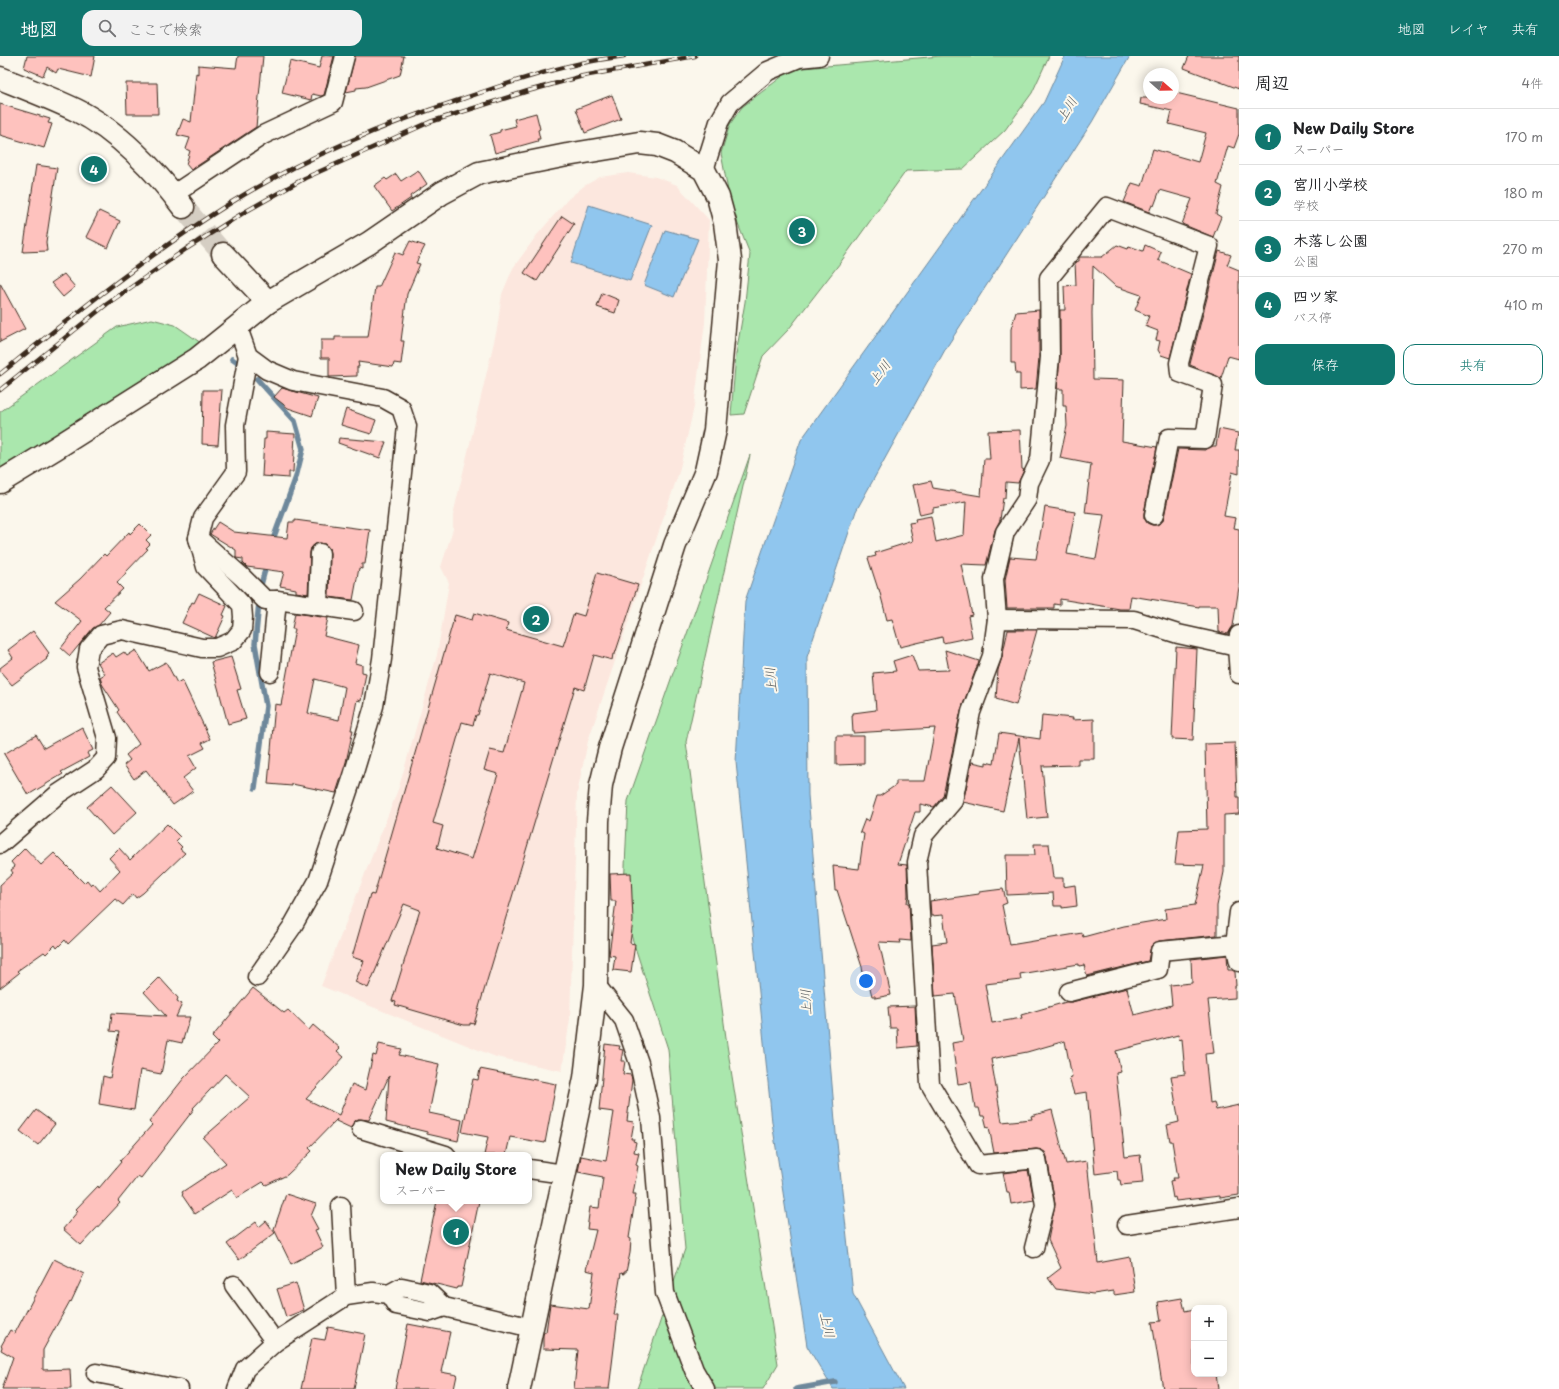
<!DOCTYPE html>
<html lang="ja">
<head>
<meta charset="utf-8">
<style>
  body { margin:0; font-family:"Playpen Sans","Klee One",sans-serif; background:#f2f2f2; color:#202124 }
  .controls { position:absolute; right:12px; bottom:12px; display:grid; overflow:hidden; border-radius:8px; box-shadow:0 2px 10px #0003 }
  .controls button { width:36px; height:36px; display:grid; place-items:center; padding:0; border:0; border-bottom:1px solid #e0e0e0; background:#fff; color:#202124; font:20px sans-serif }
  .compass { position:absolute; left:1143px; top:12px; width:36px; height:36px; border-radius:50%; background:#fff; box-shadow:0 2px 10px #0003; rotate:110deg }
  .you { position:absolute; left:866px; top:925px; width:14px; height:14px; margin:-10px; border:3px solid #fff; border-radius:50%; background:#1a73e8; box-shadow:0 0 0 6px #1a73e833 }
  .badge { display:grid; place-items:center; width:26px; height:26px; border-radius:50%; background:#0f766e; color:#fff; font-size:13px; font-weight:700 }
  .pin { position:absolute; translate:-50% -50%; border:2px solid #fff; box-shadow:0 1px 4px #0006 }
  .popup { position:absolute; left:380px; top:1096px; width:152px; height:52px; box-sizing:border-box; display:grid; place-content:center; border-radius:8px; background:#fff; filter:drop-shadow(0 1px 3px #0005); font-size:13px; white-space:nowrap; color:#757577 }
  .popup b { font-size:15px; color:#202124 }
  .popup::after { content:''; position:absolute; left:50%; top:100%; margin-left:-8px; border:8px solid transparent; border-top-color:#fff }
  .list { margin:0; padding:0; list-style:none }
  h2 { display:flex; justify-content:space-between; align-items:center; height:52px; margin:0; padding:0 16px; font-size:17px }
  h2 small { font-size:13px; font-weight:400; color:#757577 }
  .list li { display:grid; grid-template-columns:26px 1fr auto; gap:12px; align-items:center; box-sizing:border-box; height:56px; padding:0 16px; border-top:1px solid #e0e0e0 }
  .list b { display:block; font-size:15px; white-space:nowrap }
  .list p { margin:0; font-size:13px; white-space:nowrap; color:#757577 }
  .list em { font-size:13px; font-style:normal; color:#757577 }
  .actions { display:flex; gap:8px; padding:12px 16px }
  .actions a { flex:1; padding:9px 0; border:1px solid #0f766e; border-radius:12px; text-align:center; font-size:14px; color:#0f766e }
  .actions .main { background:#0f766e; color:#fff }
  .icon { flex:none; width:22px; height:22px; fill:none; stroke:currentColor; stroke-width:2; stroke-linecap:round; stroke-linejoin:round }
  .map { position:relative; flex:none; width:1239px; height:1333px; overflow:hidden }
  header { display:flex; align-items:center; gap:24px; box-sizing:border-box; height:56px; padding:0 20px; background:#0f766e; color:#fff }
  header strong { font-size:19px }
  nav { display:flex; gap:22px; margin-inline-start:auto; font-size:14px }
  .search { width:280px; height:36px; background:#f2f2f2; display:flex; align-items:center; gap:10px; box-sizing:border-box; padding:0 14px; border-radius:12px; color:#757577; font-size:15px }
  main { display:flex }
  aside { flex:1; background:#fff }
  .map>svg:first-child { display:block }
  .built { fill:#fce7de }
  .green { fill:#aae7ad; stroke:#728866 }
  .water { fill:#90c6ee; stroke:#6e889b }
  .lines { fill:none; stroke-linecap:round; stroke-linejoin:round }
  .stream { stroke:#6e889b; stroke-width:5.5 }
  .building { fill:#fec2be; stroke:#3b2a1e; fill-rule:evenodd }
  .tertiary-tunnel { stroke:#d5cec3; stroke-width:22; stroke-dasharray:22 11; stroke-linecap:butt }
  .minor-casing { stroke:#3b2a1e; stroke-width:21 }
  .tertiary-casing { stroke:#3b2a1e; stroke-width:25 }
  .minor { stroke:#fbf7ec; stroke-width:18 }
  .tertiary { stroke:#fbf7ec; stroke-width:22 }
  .rail-casing { stroke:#3b2a1e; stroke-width:4.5 }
  .rail { stroke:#fbf7ec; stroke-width:3; stroke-dasharray:9; stroke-linecap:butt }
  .labels { text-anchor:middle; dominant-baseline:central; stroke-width:4; stroke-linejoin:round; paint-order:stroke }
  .water-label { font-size:13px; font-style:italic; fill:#54595c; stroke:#fbf7ec }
</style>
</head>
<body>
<header>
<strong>地図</strong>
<div class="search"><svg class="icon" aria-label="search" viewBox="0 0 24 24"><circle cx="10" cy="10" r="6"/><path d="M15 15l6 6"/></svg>ここで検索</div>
<nav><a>地図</a><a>レイヤ</a><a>共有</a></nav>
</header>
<main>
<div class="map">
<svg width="1239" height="1333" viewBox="0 0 1239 1333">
  <rect width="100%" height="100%" fill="#fbf7ec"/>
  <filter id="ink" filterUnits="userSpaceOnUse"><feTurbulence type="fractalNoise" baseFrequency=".025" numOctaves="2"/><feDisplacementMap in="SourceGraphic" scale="8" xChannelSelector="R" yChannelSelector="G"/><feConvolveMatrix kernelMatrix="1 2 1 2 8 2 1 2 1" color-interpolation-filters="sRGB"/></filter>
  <g filter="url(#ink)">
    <polygon class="built" points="628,117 656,121 677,129 709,164 705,267 694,351 679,416 588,685 577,738 570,963 562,1015 496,1001 321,930 399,731 437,599 449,527 441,511 453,473 453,459 497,273 502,238 513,212 537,179 568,143 584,130 600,121"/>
    <g class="green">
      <polygon points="941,0 1049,0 1032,37 1005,74 963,113 906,115 840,207 788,274 763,300 744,358 731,359 736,298 745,246 750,198 731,151 721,97 730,68 742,51 792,13"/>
      <polygon points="152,263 175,269 201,287 0,413 0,356 117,271"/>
      <polygon points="750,399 686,686 727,989 778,1308 763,1333 637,1333 685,1193 668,993 623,854 628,745"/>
    </g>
    <g class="water">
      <polygon points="1065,0 1130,0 1092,66 946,292 856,455 807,601 808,739 836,1077 853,1238 904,1333 833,1333 807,1290 772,1066 736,706 745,545 801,384 1044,46"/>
      <polygon points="589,149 652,169 630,225 571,207"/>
      <polygon points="665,174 698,183 674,241 644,229"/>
    </g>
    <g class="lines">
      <g class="stream">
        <polyline points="232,303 239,308"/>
        <polyline points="257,323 295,365 303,393 296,421 272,486"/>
        <polyline points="261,529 267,506"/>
        <polyline points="255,732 266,650 255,588 259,546"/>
        <polyline points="796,1333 835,1326"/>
      </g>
    </g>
    <g class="building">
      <polygon points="27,0 95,0 91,21 58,13 56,17 47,11 43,20 24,12"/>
      <polygon points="238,0 263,0 256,71 191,114 186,108 190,95 186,93 190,82 177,79 183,63 191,66 196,17 198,18 198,9 236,12"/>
      <polygon points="322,0 334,0 324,39 321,40 312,38 311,44 282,37 290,5 319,12"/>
      <polygon points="355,0 404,0 400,19 366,31 356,32 356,34 346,36"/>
      <polygon points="1189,0 1239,0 1239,33 1184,12"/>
      <polygon points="126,27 157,27 158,58 127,58"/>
      <polygon points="1176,37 1239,52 1239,78 1234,92 1228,90 1217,128 1223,131 1216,158 1221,161 1213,181 1182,168 1192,143 1160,134 1154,150 1152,149 1149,156 1124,146 1132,127 1142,130 1153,93 1198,106 1206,77 1169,68 1172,55 1140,48 1141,42 1173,42 1173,39 1175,40"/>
      <polygon points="612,39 621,63 585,77 576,53"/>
      <polygon points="0,48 50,63 48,67 52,68 44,92 0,79"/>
      <polygon points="536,57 540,73 538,74 540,83 537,83 538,85 495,97 490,79 500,76 500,74 516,70 514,63"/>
      <polygon points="36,109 57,112 46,186 47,195 23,196"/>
      <polygon points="418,114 427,128 410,140 411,142 392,155 374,130 385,122 387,124 396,118 401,125"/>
      <polygon points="99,155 120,165 108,192 86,181"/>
      <polygon points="562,160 574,168 537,225 524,217"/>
      <polygon points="410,185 425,190 416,207 420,208 407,238 401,285 404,285 401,308 394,307 393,311 358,306 359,311 357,311 357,320 329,321 329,302 321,302 321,284 335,284 335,281 368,281 375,231 379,231 395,196 403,199"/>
      <polygon points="1117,189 1128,193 1129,190 1143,195 1145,189 1161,196 1158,204 1191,218 1170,302 1161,299 1158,294 1160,285 1156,284 1158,275 1145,270 1149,260 1135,254 1141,239 1115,230 1093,210 1092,257 1093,323 1124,324 1122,385 1157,391 1144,457 1144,462 1147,467 1152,469 1157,469 1162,466 1164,461 1178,393 1205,394 1213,390 1216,390 1219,373 1238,377 1235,394 1239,394 1239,418 1232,416 1224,460 1236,462 1234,472 1239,473 1239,531 1233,570 1231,573 1228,578 1219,576 1218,550 1199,550 1199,551 1131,540 1129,553 1120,553 1060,543 1060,549 1054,548 1054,552 1007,552 1005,524 1010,501 1036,503 1045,451 1075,456 1067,498 1096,503 1104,459 1085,457 1091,408 1060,402 1067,370 1066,350 1063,350 1063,333 1057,333 1060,301 1060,254 1065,254 1064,230 1076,229 1075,206 1079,205 1079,201 1102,201"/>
      <polygon points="1219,195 1231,199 1227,209 1239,214 1239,303 1228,300 1221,322 1190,309 1190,308"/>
      <polygon points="64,218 75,231 63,241 51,227"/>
      <polygon points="0,227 25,273 0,286"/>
      <polygon points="602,237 619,244 615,257 597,251"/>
      <polygon points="1039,254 1039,301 1036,333 1020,334 1020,318 1016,318 1015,307 1011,307 1011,273 1016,256"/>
      <polygon points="282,332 318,342 312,360 288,352 274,341"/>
      <polygon points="203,334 222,334 218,389 202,388"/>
      <polygon points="346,353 376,364 371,378 341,369"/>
      <polygon points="1020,374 1022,413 1024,414 1018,427 1006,426 1005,442 1003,442 1000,464 995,474 986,509 961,508 972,559 968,560 972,581 943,587 942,581 900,591 892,563 887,564 879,533 878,533 868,502 876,500 875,497 913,485 909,467 916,466 915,463 931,460 936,486 964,479 966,446 933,452 933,456 920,459 913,429 931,425 933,432 981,440 984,403 990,403 988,375"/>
      <polygon points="266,376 295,378 293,416 289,416 289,422 262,420 264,383 266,383"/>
      <polygon points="339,382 386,386 380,402 338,387"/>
      <polygon points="295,464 370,474 365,508 362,508 362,513 359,512 353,544 329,541 330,497 329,492 325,488 320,487 315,488 311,492 310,497 308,538 296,536 296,533 280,530 284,516 247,511 243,507 243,503 236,502 236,494 210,478 218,466 234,476 287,482 289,466 295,466"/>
      <polygon points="140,468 151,479 146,484 150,488 146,492 148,493 126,516 126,517 117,527 123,533 104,551 110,556 99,569 93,572 70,600 61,592 82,565 55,545 80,523 104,498 106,500 129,476 130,478"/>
      <path d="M 597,517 L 638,529 L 615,598 L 613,598 L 612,604 L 594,599 L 584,634 L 575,631 L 474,968 L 470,967 L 470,969 L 464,969 L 395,949 L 396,946 L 392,945 L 420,854 L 404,848 L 368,932 L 355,926 L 364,905 L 352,901 L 370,838 L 374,839 L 455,559 L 472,564 L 474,557 L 508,567 L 506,574 L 563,590 L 574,557 L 584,560 ZM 490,617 L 524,627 L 504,697 L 490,694 L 484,714 L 498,718 L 472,803 L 437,792 L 443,770 L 433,767 L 462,666 L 473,669 L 476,659 L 478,659 Z"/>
      <polygon points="199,537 227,550 223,559 225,560 215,582 182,567 192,546 194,547"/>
      <path d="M 295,557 L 328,562 L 324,580 L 359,589 L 355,607 L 362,609 L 362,616 L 366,617 L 361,645 L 357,644 L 351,674 L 353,674 L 346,706 L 336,737 L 292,728 L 292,730 L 268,728 L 275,648 L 281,649 L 295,573 L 292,573 ZM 315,623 L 345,631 L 339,664 L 308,657 Z"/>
      <polygon points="1008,574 1037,574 1016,649 996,643 998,614 1002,601"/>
      <polygon points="33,575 49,597 47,599 48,601 46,602 47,603 12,629 0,615 0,612 13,602 8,594"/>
      <polygon points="1176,591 1197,593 1193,684 1172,683"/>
      <polygon points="136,594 149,615 166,606 177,627 182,624 210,683 202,687 205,692 189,700 196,712 183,722 193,735 173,749 146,714 134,723 124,709 130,704 126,699 139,688 117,656 119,654 102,628 100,621 105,618 98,607 113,597 116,601 124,596 127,600"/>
      <polygon points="945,594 979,605 961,654 943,740 934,751 920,748 920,756 915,756 898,808 907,809 908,839 907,847 909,847 911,885 900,884 901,887 879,886 891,939 875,942 875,940 872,940 868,924 864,925 862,911 837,834 835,834 833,810 859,813 864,778 860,776 865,763 869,765 877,740 880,740 896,729 896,725 925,725 935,672 853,677 852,659 853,659 853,657 876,654 873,617 896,615 893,605 912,599 918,615 949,614"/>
      <polygon points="231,601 241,633 237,634 246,663 228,668 211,606"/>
      <polygon points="1042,659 1073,662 1072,664 1094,663 1094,703 1078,703 1078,709 1042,710 1047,761 1027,763 1019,682 1003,755 963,746 972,706 986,709 986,706 994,708 999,677 1040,683"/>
      <polygon points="82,671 93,694 87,697 89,701 61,716 63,718 28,739 4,698 36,679 44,692"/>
      <polygon points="836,680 864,680 864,708 836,709"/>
      <polygon points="1235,687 1237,741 1239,741 1239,758 1224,759 1224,816 1217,850 1217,879 1159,885 1151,890 1148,905 1087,920 1084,909 1079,910 1079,908 1020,918 1021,924 985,928 992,967 1022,962 1021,959 1066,946 1072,946 1127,932 1134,959 1172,949 1170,929 1192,927 1191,903 1227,899 1228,914 1232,914 1235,916 1236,930 1235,930 1235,942 1208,944 1214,997 1205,998 1210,1047 1214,1046 1216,1054 1239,1049 1239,1139 1220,1142 1220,1140 1176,1145 1175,1141 1173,1142 1170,1125 1174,1124 1173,1122 1178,1122 1172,1085 1170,1085 1167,1069 1179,1066 1171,1020 1185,1018 1182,983 1179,984 1178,979 1116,995 1121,1016 1116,1017 1125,1101 1140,1099 1143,1127 1121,1129 1120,1124 1118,1124 1117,1115 1095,1118 1087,1036 1074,1038 1069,1022 1072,1021 1065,985 1027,996 991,1003 1002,1066 1032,1063 1031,1060 1052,1054 1066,1108 1087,1105 1098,1207 1130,1201 1135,1236 1114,1239 1114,1235 1093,1238 1056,1233 1048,1222 1061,1212 1048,1184 1055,1148 1047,1101 1045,1096 1041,1094 1036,1093 994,1097 989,1071 987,1072 984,1060 981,1060 979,1052 975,1052 971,1026 958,1028 952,987 963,985 955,938 935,940 932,888 947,886 943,859 931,860 930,845 979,838 979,836 1003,833 1007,847 1002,849 1010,889 1082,877 1083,881 1124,870 1166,863 1165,853 1195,849 1204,809 1175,808 1179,774 1207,773 1205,688"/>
      <polygon points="112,729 137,756 112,779 87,751"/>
      <polygon points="167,768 180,781 176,785 182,791 180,793 185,797 143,837 136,842 133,838 123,849 115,843 68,888 65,884 57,892 55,889 46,898 44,896 17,915 19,917 0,932 0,829 13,817 11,814 15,811 11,806 25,792 41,809 54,797 84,827 87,824 91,829 93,827 100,835 120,814 109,802 119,792 130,804"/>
      <polygon points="1034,788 1049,788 1053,822 1063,822 1063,831 1075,829 1077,850 1062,852 1062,850 1054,850 1053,837 1007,839 1006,799 1035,799"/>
      <polygon points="631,817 633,865 630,887 635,888 631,916 613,914 615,900 609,899 616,845 611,845 610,818"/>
      <polygon points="159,921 178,942 177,945 182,948 176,961 190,961 182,987 168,984 161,1018 140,1014 134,1054 99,1048 103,1020 110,1022 119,976 110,975 112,957 166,960 144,936"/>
      <polygon points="253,932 284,957 288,954 309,974 313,969 340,992 337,995 344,1001 306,1043 339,1059 352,1028 365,1034 373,999 376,1000 379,988 402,993 399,999 439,1008 429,1057 462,1064 458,1085 427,1078 427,1076 386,1066 389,1020 369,1064 358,1063 354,1066 351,1072 336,1065 337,1063 309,1092 312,1095 287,1119 266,1129 263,1126 237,1142 232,1134 195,1158 182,1139 183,1138 182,1136 226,1107 203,1082 250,1041 225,1018 193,1052 194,1053 141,1122 138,1120 118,1145 120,1147 81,1189 63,1173 78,1155 76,1153 98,1130 99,1132 121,1106 120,1105 152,1069 149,1066 184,1022 218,987 212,981"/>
      <polygon points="915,950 917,990 898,992 897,972 890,972 888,951"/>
      <polygon points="605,988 620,990 619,993 623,994 621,1005 625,1005 623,1018 631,1019 632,1024 627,1065 634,1066 631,1083 634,1083 633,1085 636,1086 634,1096 639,1097 636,1109 638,1110 633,1138 636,1138 629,1182 631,1183 630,1197 626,1216 624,1216 624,1218 621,1217 614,1259 618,1259 609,1333 574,1333 578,1294 543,1293 543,1279 544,1276 546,1276 550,1248 589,1253 594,1216 586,1214 596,1174 587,1173 590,1151 599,1152 603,1121 578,1116 581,1100 606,1105 614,1056 599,1054"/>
      <polygon points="480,1013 556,1028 545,1087 510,1081 506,1099 484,1099 488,1081 462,1076 473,1023 478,1024"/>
      <polygon points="36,1054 55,1068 38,1089 20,1075"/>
      <polygon points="1028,1114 1034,1144 1011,1148 1009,1136 1007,1136 1003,1117"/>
      <polygon points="286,1138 316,1148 311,1160 318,1173 315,1174 323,1191 291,1208 274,1173"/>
      <polygon points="437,1145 479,1145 461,1231 458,1231 457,1233 420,1224"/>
      <polygon points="266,1165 275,1177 239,1204 227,1188 256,1166 259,1171"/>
      <polygon points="54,1203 84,1218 71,1246 70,1245 43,1294 43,1314 70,1313 71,1333 2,1333 13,1301 1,1294 2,1291 1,1290 10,1274 15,1277"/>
      <polygon points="296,1227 304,1254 286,1261 277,1233"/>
      <polygon points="1182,1242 1185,1255 1194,1253 1194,1318 1216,1318 1218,1333 1163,1333 1152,1266 1161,1265 1158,1246"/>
      <polygon points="408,1268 450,1276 441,1316 457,1319 454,1333 395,1333"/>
      <polygon points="328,1271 365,1278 354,1333 301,1333 312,1282 325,1284"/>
    </g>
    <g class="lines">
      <polyline class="tertiary-tunnel" points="183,151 223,198"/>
      <g class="minor-casing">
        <g id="minor">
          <polyline points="704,114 719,66 730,47 768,15 799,2 819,0"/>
          <polyline points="174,138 263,79 333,46 345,0"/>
          <polyline points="238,272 248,300 267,314 293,325 383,342 401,352 407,370 382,603 374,650 352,723 318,825 292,871 257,921"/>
          <polyline points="198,482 242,521 265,544 277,544 270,616"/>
          <polyline points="277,544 354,555"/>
          <polyline points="318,549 320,497"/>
          <polyline points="997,563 994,523 1005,476 1027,443 1029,427 1040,404 1050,301 1049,222 1107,151 1209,190 1179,307 1180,317 1213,329 1205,383 1169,382 1154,459"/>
          <polyline points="1239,579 1237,591 1239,618"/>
          <polyline points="0,788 58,738 96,713 106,702 107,682 86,611 89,593 101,579 122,574 202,592 217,592 233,585 242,574 243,561 242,549 206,511 198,482 203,462 236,416 235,369 248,300"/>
          <polyline points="1239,856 1235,888 1239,906"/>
          <polyline points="596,929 624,964 639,1007 651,1062 665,1237 694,1314 705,1333"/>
          <polyline points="1069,936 1158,913 1160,895 1235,888"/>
          <polyline points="361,1073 446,1099"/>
          <polyline points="529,1113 564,1118"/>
          <polyline points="341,1150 346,1240"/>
          <polyline points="1127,1169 1239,1152"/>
          <polyline points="1034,1192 1045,1149 1037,1103 978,1109 930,1028 917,806 923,780 953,745 971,656 992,600 997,563 1134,564 1178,578 1237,591"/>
          <polyline points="234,1229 275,1286"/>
          <polyline points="389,1238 396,1249 430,1256 444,1251"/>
          <polyline points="96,1317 179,1333"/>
          <polyline points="237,1333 245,1313 275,1286 346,1240 373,1236 389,1238 402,1231 429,1237 444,1251 532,1272"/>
        </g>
      </g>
      <g class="tertiary-casing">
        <g id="tertiary">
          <path d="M 0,22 C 25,32 51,42 76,54 C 117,74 156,115 183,151"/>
          <polyline points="223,198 268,246"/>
          <polyline points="0,426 56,392 197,303 268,246 369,187 442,137 479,117 567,99 639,87 657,89 675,96 704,114 718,141 725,167 730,204 715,374 706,415 675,489 610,692 601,729 598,765 596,929 585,1022 519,1333"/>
        </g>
      </g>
      <use href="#minor" class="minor"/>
      <use href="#tertiary" class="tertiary"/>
      <g class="rail-casing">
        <g id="rail">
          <path d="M 0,318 C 75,258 150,197 232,146 C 303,102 380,70 459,44 C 500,30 540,16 582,7 C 596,4 610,2 624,0"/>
          <polyline points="0,334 107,248 186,193 243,157 305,122 430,66 528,35 583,20 695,0"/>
        </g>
      </g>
      <use href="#rail" class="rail"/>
    </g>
  </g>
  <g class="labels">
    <g class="water-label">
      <text transform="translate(1066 53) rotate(-59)">上川</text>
      <text transform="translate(879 316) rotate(-53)">上川</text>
      <text transform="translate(770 624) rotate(-96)">上川</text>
      <text transform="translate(805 946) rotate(-93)">上川</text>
      <text transform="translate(828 1269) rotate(77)">上川</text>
    </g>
  </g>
</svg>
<div class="controls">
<button>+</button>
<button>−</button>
</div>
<svg class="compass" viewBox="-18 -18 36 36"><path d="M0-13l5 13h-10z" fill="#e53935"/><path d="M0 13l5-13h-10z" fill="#757577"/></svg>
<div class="you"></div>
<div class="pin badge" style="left:456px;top:1176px">1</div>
<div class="popup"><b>New Daily Store</b>スーパー</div>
<div class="pin badge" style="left:536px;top:563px">2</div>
<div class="pin badge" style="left:802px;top:175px">3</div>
<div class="pin badge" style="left:94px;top:113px">4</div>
</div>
<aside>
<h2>周辺<small>4件</small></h2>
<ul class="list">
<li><span class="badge">1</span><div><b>New Daily Store</b><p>スーパー</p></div><em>170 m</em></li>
<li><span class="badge">2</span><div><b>宮川小学校</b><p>学校</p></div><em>180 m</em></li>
<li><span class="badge">3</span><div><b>木落し公園</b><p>公園</p></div><em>270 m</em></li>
<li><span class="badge">4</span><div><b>四ツ家</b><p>バス停</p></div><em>410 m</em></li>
</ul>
<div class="actions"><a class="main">保存</a><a>共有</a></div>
</aside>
</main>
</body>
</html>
